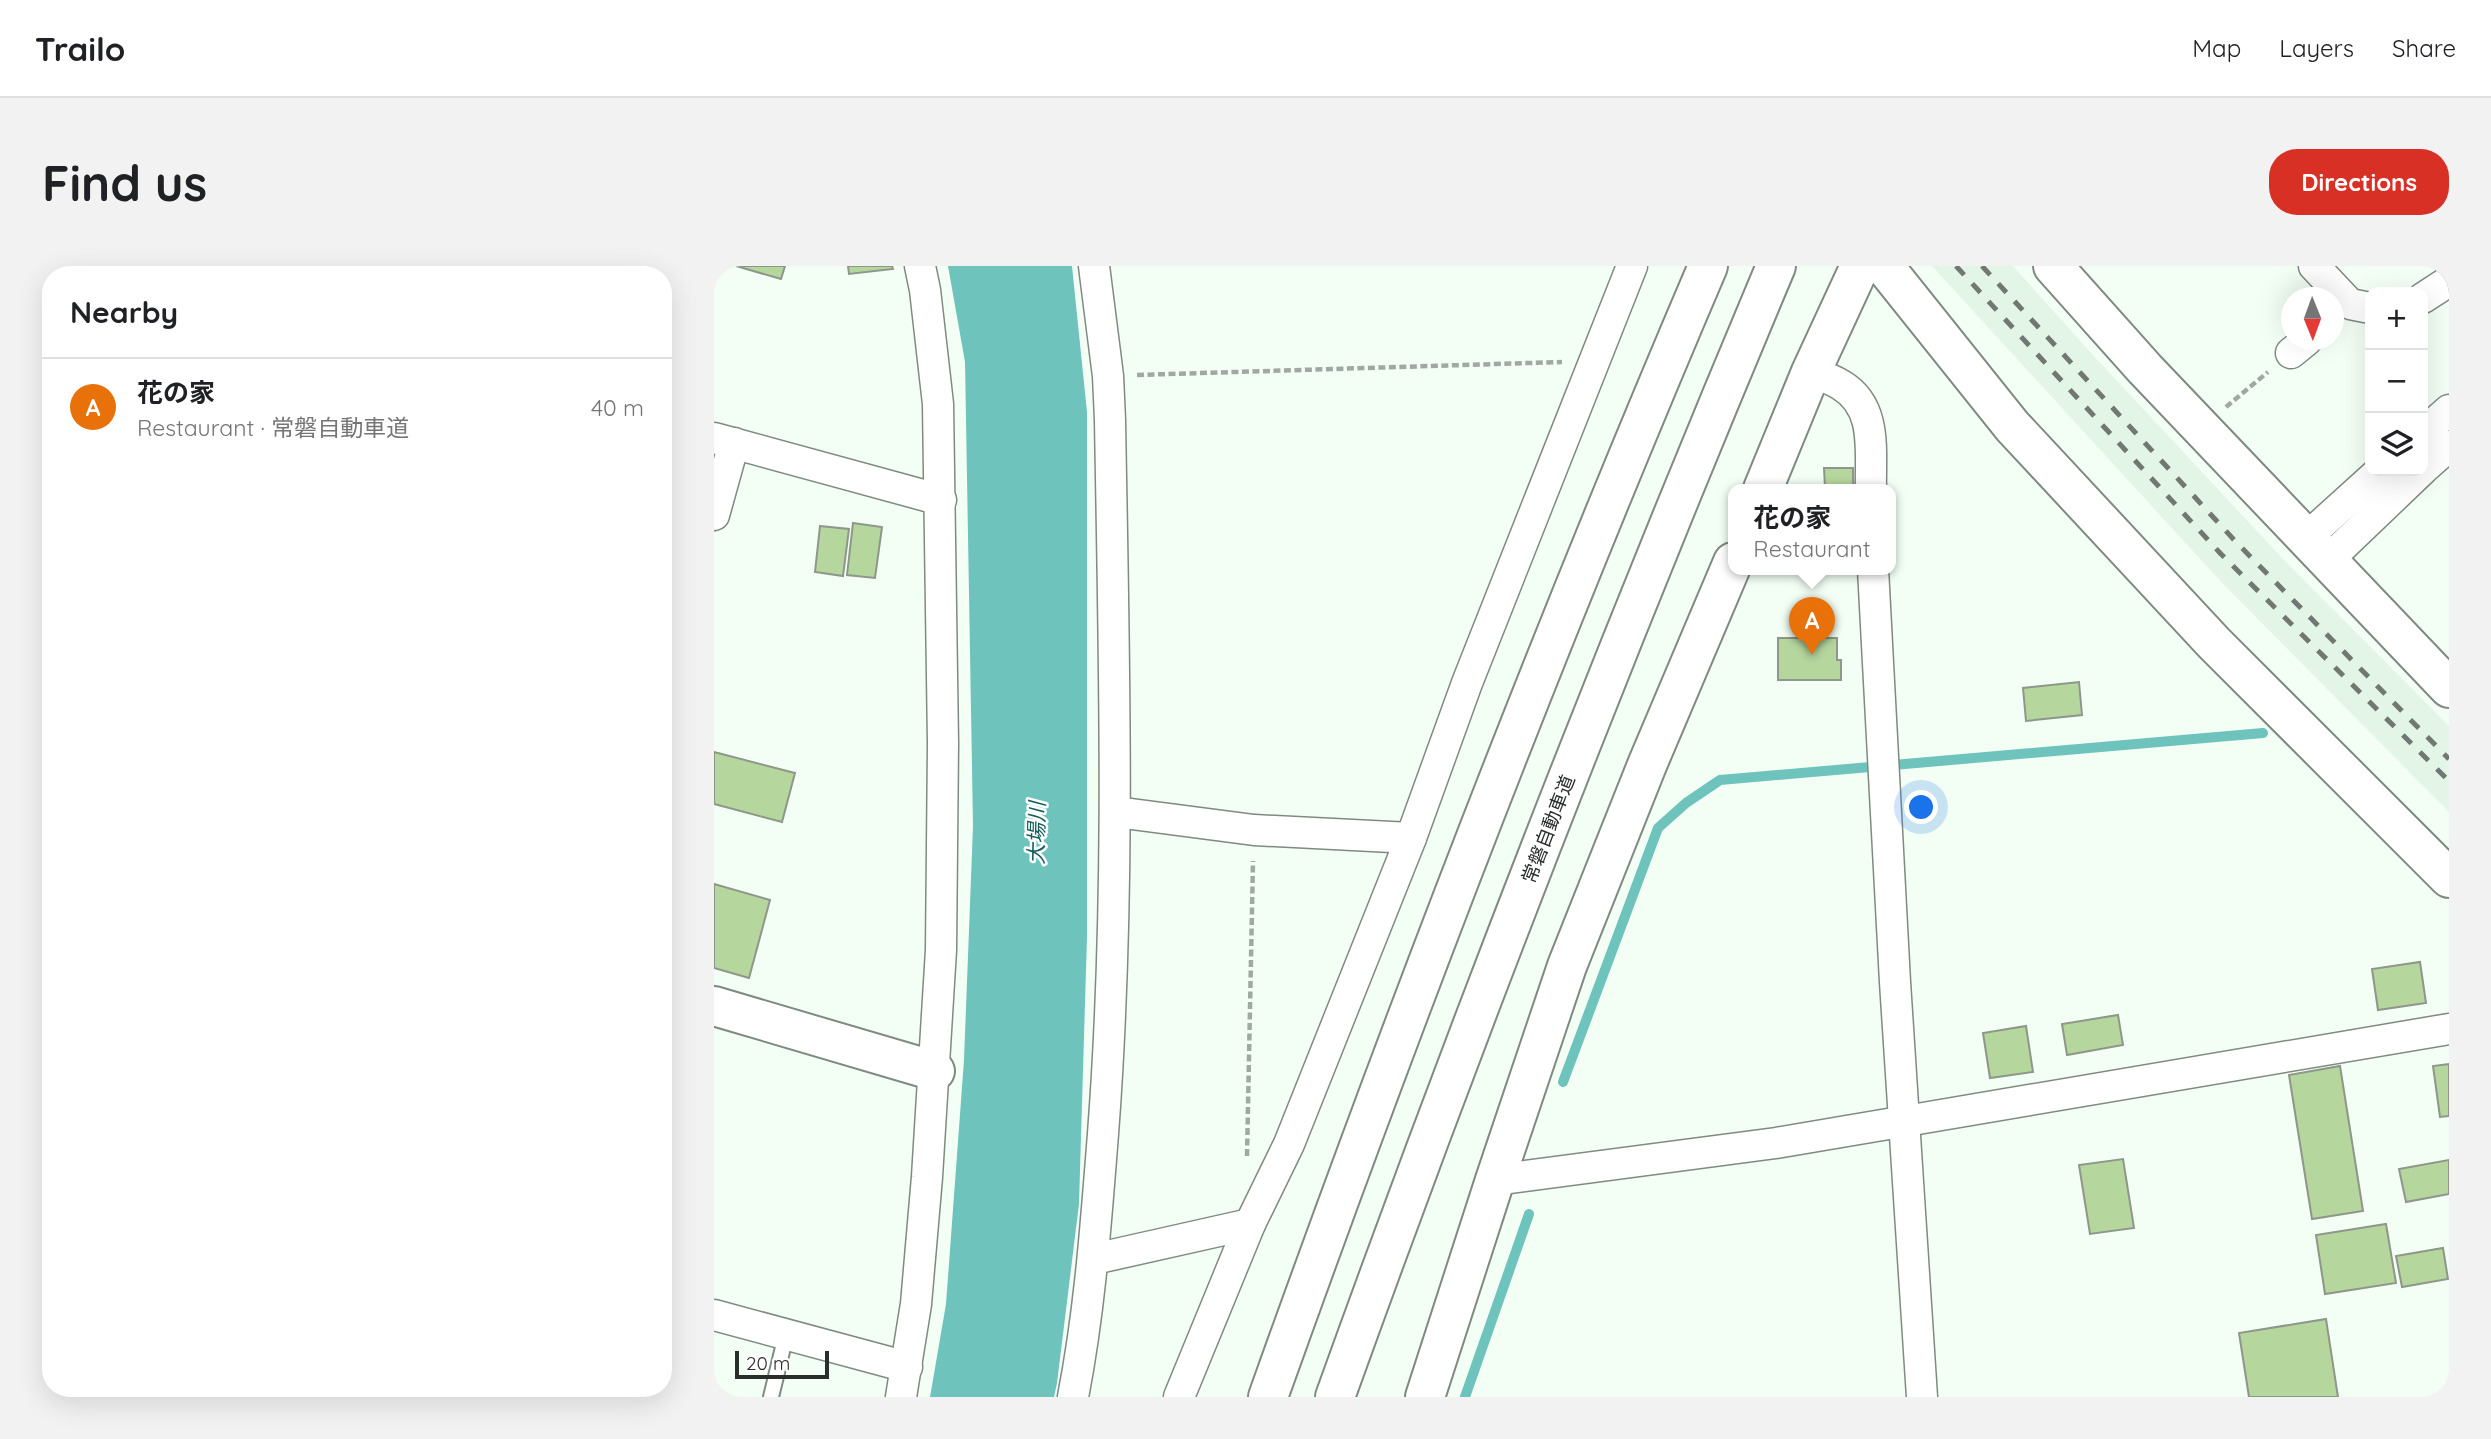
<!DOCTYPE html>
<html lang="en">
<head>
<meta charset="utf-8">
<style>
  body { margin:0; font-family:Quicksand,"Noto Sans JP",sans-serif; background:#f2f2f2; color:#202124 }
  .controls { position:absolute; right:21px; top:21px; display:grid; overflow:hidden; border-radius:14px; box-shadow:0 7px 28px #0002 }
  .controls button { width:63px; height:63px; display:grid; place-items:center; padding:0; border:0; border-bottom:2px solid #e0e0e0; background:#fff; color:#202124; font:35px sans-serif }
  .compass { position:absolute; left:1567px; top:21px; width:63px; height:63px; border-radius:50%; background:#fff; box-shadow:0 7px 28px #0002; rotate:179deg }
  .scale { position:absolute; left:21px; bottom:18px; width:94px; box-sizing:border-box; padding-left:7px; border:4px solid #2a2e2b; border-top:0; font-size:19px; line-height:24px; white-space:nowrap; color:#2a2e2b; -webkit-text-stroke:5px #fff; paint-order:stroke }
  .you { position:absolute; left:1208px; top:542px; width:24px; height:24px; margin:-18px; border:5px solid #fff; border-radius:50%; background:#1a73e8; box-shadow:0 0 0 10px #1a73e833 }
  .badge { display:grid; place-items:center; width:46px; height:46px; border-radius:50%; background:#d93025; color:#fff; font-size:23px; font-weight:700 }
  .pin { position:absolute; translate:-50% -58px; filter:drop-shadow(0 2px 4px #0008) }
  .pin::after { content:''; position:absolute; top:37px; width:24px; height:21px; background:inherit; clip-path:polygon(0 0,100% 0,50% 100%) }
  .popup { position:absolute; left:1014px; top:218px; width:168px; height:91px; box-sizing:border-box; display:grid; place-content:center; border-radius:14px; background:#fff; filter:drop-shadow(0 2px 5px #0005); font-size:23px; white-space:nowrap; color:#757577 }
  .popup b { font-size:26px; color:#202124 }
  .popup::after { content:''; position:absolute; left:50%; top:100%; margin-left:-14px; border:14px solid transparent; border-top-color:#fff }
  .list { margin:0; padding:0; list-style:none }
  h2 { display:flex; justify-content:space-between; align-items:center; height:91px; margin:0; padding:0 28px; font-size:30px }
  h2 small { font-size:23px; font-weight:400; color:#757577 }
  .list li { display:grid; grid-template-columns:46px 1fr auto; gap:21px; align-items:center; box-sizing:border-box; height:98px; padding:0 28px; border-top:2px solid #e0e0e0 }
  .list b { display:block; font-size:26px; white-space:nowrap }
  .list p { margin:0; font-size:23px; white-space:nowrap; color:#757577 }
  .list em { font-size:23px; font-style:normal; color:#757577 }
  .icon { flex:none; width:38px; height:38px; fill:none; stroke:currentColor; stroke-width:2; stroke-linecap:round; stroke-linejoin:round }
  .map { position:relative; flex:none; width:1735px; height:1131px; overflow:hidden; border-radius:28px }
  header { display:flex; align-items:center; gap:42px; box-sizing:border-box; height:98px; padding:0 35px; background:#fff; border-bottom:2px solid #e0e0e0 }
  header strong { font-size:33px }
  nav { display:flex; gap:38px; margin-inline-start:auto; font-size:24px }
  .intro { display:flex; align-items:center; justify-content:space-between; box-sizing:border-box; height:168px; padding:0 42px }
  h1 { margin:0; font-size:49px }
  .button { padding:18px 32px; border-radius:28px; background:#d93025; color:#fff; font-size:24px; font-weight:700 }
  main { display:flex; gap:42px; padding:0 42px }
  aside { flex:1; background:#fff; border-radius:28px; box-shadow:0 7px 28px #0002 }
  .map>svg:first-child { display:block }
  .built { fill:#e2f5e6 }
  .water { fill:#6ec4bc }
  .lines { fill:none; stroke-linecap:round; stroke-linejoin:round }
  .stream { stroke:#6ec4bc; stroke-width:10 }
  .building { fill:#b5d69d; stroke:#8f968a; stroke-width:2 }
  .lane-casing { stroke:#7f8a81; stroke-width:18 }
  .street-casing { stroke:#7f8a81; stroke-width:33 }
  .secondary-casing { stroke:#7f8a81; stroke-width:42 }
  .highway-casing { stroke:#7f8a81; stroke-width:42 }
  .path { stroke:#a0a9a1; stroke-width:4.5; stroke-dasharray:7 3.5; stroke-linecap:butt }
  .lane { stroke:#fff; stroke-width:14 }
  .street { stroke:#fff; stroke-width:30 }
  .secondary { stroke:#fff; stroke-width:38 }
  .highway { stroke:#fff; stroke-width:38 }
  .rail { stroke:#717872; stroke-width:5; stroke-dasharray:12 12; stroke-linecap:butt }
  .labels { text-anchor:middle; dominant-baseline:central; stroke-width:5; stroke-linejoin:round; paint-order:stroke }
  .street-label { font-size:19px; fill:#2a2e2b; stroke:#fff }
  .water-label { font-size:21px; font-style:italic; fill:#155e59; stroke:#fff }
</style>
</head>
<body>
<header>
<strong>Trailo</strong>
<nav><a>Map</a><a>Layers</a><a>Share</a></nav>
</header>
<div class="intro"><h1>Find us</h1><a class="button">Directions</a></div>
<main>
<aside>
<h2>Nearby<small></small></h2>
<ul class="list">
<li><span class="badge" style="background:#e8710a">A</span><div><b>花の家</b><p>Restaurant · 常磐自動車道</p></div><em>40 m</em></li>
</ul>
</aside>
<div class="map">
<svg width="1735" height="1131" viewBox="0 0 1735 1131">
  <rect width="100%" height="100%" fill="#f3fff5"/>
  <polygon class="built" points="1218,0 1299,0 1379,89 1569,293 1735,460 1735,546 1510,319"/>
  <polygon class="water" points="234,0 358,0 373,146 373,671 365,938 343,1117 340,1131 216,1131 232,1038 250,794 259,560 251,96"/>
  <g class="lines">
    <g class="stream">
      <polyline points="849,816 944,562 972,537 1006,514 1549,467"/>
      <polyline points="751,1131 815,948"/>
    </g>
  </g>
  <g class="building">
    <polygon points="22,0 71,0 67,13"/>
    <polygon points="134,0 178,0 179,3 135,8"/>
    <polygon points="1110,202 1139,202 1139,223 1104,223 1111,222"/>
    <polygon points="139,257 168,261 161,312 133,309"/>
    <polygon points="106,260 135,263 129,310 101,306"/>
    <polygon points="1064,372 1123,372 1123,394 1127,394 1127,414 1064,414"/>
    <polygon points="1365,416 1368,449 1312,455 1309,422"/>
    <polygon points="0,486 81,507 68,556 0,538"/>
    <polygon points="0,618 56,634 35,712 0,702"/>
    <polygon points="1706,696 1712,737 1664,744 1658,703"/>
    <polygon points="1404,749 1409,779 1353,789 1348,758"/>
    <polygon points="1312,760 1319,806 1276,812 1269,767"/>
    <polygon points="1735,798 1735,850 1726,851 1719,800"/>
    <polygon points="1626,800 1649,945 1598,953 1575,809"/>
    <polygon points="1409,893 1420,962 1376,968 1365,899"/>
    <polygon points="1735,894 1735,928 1692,936 1685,903"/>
    <polygon points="1672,958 1682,1017 1611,1028 1602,969"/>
    <polygon points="1729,982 1734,1013 1688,1021 1682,990"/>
    <polygon points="1612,1053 1624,1131 1535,1131 1525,1067"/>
  </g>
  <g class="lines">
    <g class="lane-casing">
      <polyline id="lane" points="57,1131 72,1069"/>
    </g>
    <g class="street-casing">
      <g id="street">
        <polyline points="1600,0 1636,38 1656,42"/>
        <polyline points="1709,32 1735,15"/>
        <polyline points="1577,87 1593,74"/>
        <path d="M 1097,106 C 1107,110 1118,113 1127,119 C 1164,141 1156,185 1157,223"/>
        <polyline points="1709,167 1735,144"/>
        <polyline points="0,172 227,234"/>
        <polyline points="1709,203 1735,180"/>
        <polyline points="0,249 20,177"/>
        <polyline points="1592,272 1666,205"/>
        <polyline points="1614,294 1707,205"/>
        <polyline points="1159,303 1181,716 1208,1131"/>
        <polyline points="402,546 540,564 697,572"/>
        <polyline points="781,914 1062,877 1735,763"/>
        <polyline points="380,993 536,958"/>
        <polyline points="0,1049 193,1101"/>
        <polyline points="187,1131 202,1038 213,911 227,684 229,478 224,138 211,24 206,0"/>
        <path d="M 359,1131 C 376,1044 382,956 389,868 C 407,631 400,392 396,154 L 394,110 L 380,0"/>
        <polyline points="465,1131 536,958 575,878 697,572 753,417 918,0"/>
      </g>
    </g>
    <g class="secondary-casing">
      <g id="secondary">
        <polyline points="1170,0 1298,160 1500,377 1735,612"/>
        <polyline points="1339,0 1431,103 1735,422"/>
        <polyline points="1049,223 1097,106 1146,0"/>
        <polyline points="0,740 221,805"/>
        <polyline points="711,1131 781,914 853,700 933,499 1019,296"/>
      </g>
    </g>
    <g class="highway-casing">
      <g id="highway">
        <path d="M 554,1131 C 690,750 835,372 994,0"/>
        <path d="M 621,1131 C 758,750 905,373 1062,0"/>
      </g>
    </g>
    <g class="path">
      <polyline points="423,109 848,96"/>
      <polyline points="1512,141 1554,106"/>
      <polyline points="533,890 539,595"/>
    </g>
    <use href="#lane" class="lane"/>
    <use href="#street" class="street"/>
    <use href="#secondary" class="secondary"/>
    <use href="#highway" class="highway"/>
    <g class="rail">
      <polyline points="1242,0 1507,288 1735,515"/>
      <polyline points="1268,0 1523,277 1735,493"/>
    </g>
  </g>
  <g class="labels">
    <g class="street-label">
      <text transform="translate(834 563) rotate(-69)">常磐自動車道</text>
    </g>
    <g class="water-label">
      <text transform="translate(322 567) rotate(-89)">大場川</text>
    </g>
  </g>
</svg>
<div class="controls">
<button>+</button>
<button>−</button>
<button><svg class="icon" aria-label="layers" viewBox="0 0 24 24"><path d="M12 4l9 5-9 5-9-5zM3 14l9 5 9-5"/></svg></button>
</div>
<svg class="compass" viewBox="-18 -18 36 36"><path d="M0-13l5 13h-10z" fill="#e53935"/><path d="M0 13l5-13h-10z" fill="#757577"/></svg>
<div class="scale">20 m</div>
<div class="you"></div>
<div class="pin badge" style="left:1098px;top:389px;background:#e8710a">A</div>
<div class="popup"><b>花の家</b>Restaurant</div>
</div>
</main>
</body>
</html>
